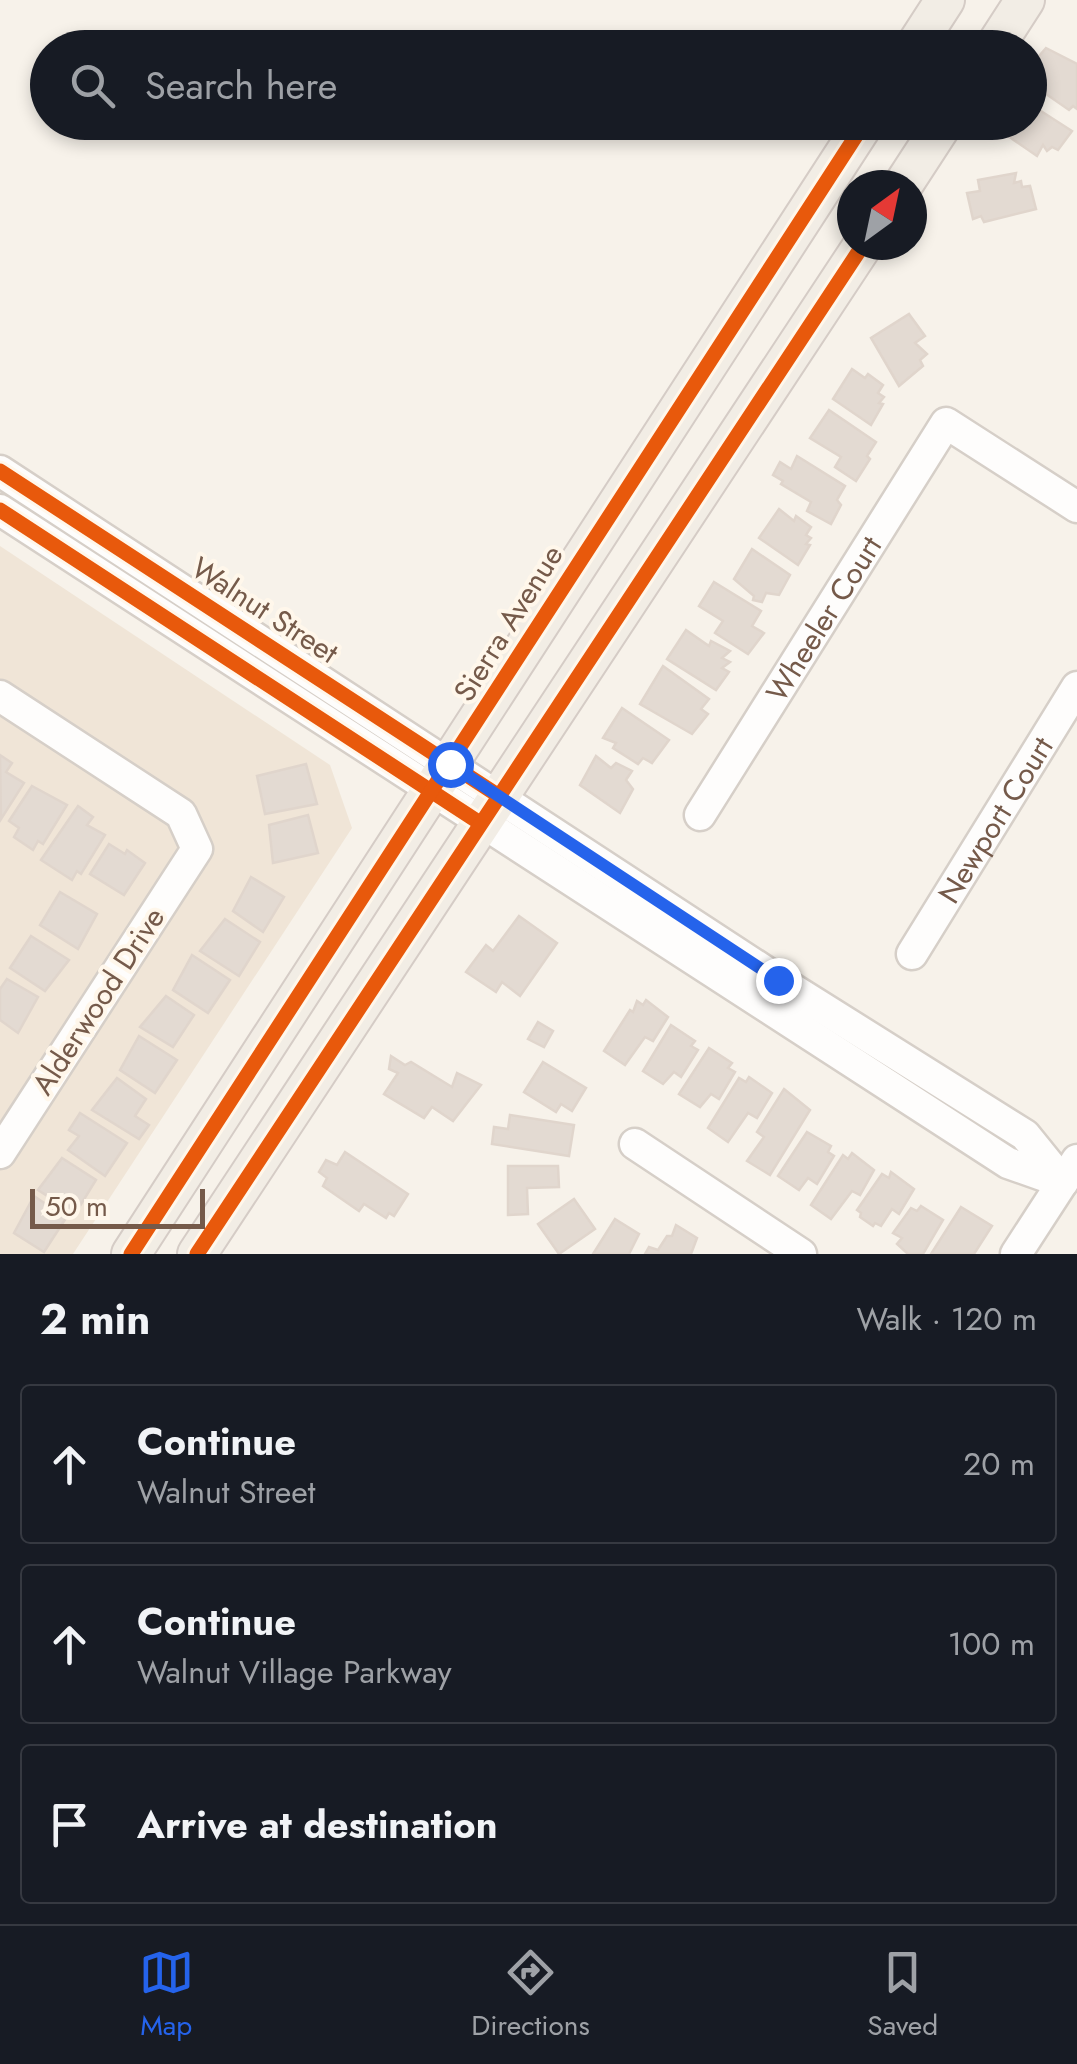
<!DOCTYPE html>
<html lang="en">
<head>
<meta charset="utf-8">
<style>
  body { margin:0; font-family:Jost,sans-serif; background:#242831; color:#f1f3f6 }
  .compass { position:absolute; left:837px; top:170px; width:90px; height:90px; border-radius:50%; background:#171b24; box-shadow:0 5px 15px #0003; rotate:33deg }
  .scale { position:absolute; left:30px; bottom:25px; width:175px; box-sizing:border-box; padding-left:10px; border:5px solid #755a4a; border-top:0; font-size:28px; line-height:35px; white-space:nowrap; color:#755a4a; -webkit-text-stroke:8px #fff7eb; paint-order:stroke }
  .stop { position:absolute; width:30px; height:30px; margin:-22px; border:8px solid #2563eb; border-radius:50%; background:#fff }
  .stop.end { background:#2563eb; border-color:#fff; box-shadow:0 2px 10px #0008 }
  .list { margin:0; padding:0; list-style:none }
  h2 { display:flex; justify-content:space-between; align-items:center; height:130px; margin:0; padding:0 40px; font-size:42px }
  h2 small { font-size:32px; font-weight:400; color:#9ea1a6 }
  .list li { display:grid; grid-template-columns:65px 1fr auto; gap:30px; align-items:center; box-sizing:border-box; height:160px; margin:0 20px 20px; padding:0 20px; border:2px solid #363941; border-radius:10px }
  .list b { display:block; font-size:38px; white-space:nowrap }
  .list p { margin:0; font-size:32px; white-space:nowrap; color:#9ea1a6 }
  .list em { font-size:32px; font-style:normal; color:#9ea1a6 }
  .icon { flex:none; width:55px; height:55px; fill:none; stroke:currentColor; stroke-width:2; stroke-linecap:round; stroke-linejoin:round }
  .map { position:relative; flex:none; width:1077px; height:1254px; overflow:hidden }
  .search { position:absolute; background:#171b24; box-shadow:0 5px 15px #0003; left:30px; right:30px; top:30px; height:110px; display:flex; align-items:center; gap:25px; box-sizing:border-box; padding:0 35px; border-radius:55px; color:#9ea1a6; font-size:38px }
  .sheet { height:670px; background:#171b24 }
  nav { display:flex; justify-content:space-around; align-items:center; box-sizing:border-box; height:140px; border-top:2px solid #363941; background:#171b24; font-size:28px; color:#9ea1a6 }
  nav a { display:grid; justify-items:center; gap:5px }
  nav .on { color:#2563eb }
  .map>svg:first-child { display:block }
  .residential { fill:#f0e5d7 }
  .building { fill:#e3dad2; stroke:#e0d5cc; stroke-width:2.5 }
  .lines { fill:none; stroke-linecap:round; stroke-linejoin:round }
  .minor-casing { stroke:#d6cfc8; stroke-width:35 }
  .major-casing { stroke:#d5ccc6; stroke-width:42 }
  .minor { stroke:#fefdfc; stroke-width:30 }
  .major { stroke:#f2ede5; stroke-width:38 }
  .cycleway-casing { stroke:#fff7eb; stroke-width:21 }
  .cycleway { stroke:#e8590c; stroke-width:15 }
  .route { stroke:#2563eb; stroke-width:12 }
  .labels { text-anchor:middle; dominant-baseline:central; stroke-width:8; stroke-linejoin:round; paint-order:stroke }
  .street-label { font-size:30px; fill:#755a4a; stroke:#fff7eb }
</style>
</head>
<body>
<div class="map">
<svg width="1077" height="1254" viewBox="0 0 1077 1254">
  <rect width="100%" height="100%" fill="#f7f2ea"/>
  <polygon class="residential" points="0,546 330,765 352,828 73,1254 0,1254"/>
  <g class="building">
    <polygon points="1046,48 1077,64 1077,109 1073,106 1069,110 1036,87 1043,78 1041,71 1032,64"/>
    <polygon points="1030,104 1072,131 1058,150 1052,147 1047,151 1043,145 1037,156 995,127 998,122 1030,122"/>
    <polygon points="1016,173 1014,183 1021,181 1022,187 1030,186 1036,209 984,222 981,216 973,219 967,193 980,191 978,180"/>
    <polygon points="909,314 925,336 915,343 927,354 920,360 923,366 899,386 871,338"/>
    <polygon points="852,369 865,378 868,374 883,385 878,393 884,397 879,403 883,404 871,425 833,399"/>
    <polygon points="829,410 876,442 867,456 870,459 856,481 835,467 841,457 810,438"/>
    <polygon points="797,456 845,486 837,500 841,505 831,524 807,511 811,502 781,484 783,481 773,475 780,462 791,469"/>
    <polygon points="779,509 794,521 796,516 811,527 806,535 811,538 806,544 810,545 798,565 759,538"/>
    <polygon points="752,549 790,575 779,595 766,593 762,602 753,600 754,596 734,579"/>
    <polygon points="714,582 761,611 752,626 764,633 748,654 715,633 723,621 699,606"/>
    <polygon points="686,630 709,646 711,641 730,651 722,658 730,662 722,668 729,672 716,690 667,659"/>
    <polygon points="663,666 709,699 701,709 708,714 692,734 640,704"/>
    <polygon points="622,708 669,740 652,763 643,758 638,764 613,748 616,743 603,738"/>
    <polygon points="0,755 12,763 6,772 24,783 1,819"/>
    <polygon points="596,756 611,768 616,763 632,771 626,780 633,789 620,813 580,785"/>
    <polygon points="306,764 317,804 265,814 257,776"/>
    <polygon points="32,786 67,805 43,844 38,841 33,850 14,837 19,828 9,821"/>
    <polygon points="78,806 93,817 87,825 105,835 81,874 77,871 72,880 41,860"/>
    <polygon points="308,815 318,853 273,863 269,825"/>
    <polygon points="109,844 125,854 127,850 145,863 124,895 90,874"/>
    <polygon points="251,877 284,897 263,932 233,911"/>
    <polygon points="60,892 97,914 78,949 40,925"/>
    <polygon points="519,916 557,943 520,996 502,982 496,992 466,972 486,945 493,951"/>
    <polygon points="225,919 260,942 239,976 200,951"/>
    <polygon points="31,936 69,960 45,991 10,968"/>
    <polygon points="192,955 230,980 208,1013 173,990"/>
    <polygon points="7,979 38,997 18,1033 0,1020 0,989"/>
    <polygon points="166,996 194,1015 173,1047 140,1027"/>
    <polygon points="646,1000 668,1017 653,1041 645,1037 625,1065 604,1051 630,1010 633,1012 637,1001 643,1005"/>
    <polygon points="538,1022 553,1031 544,1047 528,1039"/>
    <polygon points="671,1025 695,1041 691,1046 698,1050 681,1077 674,1072 663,1084 643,1071"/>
    <polygon points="139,1036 177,1060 155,1093 120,1070"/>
    <polygon points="709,1048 732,1063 728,1068 735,1072 719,1099 711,1094 700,1107 679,1094"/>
    <polygon points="391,1056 405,1065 411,1062 452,1087 457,1073 481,1085 453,1121 432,1107 424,1118 384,1094 398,1073 389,1069"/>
    <polygon points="543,1062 586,1088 572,1111 561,1104 556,1112 524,1092"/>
    <polygon points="749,1077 772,1093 757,1118 748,1113 728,1142 708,1128 739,1078 746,1082"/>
    <polygon points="117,1078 146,1099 135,1116 149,1125 139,1139 92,1110"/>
    <polygon points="784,1089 810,1110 770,1175 747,1161 764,1137 757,1132"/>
    <polygon points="80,1113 127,1143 105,1176 68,1150 79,1136 69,1130"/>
    <polygon points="510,1115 574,1125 569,1156 492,1144 494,1127 508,1129"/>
    <polygon points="807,1132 831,1146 828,1152 834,1156 817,1184 808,1178 799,1190 778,1176"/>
    <polygon points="345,1152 408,1194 394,1216 389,1213 386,1218 364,1204 359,1211 323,1186 327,1178 319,1172 326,1160 337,1165"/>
    <polygon points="852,1153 874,1170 860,1195 852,1191 831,1219 811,1205 843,1155 848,1159"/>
    <polygon points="62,1158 96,1180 75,1214 38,1190"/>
    <polygon points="508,1166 558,1166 559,1187 527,1188 528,1214 508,1215"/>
    <polygon points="891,1172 914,1189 899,1214 892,1209 881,1226 875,1223 873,1226 860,1217 861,1213 857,1210 882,1174 889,1178"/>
    <polygon points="34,1196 66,1218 44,1252 14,1233"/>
    <polygon points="574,1199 595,1229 559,1254 538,1224"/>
    <polygon points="921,1206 943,1220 923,1254 908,1254 897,1244 902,1238 893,1233 911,1208 917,1211"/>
    <polygon points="961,1207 992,1226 974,1254 931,1254"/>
    <polygon points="615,1219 639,1234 629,1254 593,1254"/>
    <polygon points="676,1225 697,1238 691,1254 645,1254 649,1247 658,1250 667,1236 672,1236"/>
  </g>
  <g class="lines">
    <g class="minor-casing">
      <g id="minor">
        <polyline points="0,471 778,980 1025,1135 1063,1182"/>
        <polyline points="0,510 1008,1163 1062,1182"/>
        <polyline points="0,696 181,814 197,849 0,1153"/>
        <path id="s1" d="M 700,815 L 946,423 L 1077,507"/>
        <path id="s2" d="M 912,954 L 1077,687"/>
        <polyline points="635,1144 801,1254"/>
        <polyline points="1016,1254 1077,1160"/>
      </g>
    </g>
    <g class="major-casing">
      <g id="major">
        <polyline points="914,48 945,0"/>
        <polyline points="994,48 1025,0"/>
        <polyline points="903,185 944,122"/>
        <polyline points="131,1254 865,122"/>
        <polyline points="197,1254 863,245"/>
      </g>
    </g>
    <use href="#minor" class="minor"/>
    <use href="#major" class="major"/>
    <g class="cycleway-casing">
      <g id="cycleway">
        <polyline points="0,471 499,796"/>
        <polyline points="0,510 480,823"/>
        <polyline points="131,1254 865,122"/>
        <polyline points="197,1254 863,245"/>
      </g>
    </g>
    <use href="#cycleway" class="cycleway"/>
  </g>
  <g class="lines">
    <polyline class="route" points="450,764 778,980"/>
  </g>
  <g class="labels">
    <g class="street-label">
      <text transform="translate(265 610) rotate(33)">Walnut Street</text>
      <text stroke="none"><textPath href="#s1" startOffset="232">Wheeler Court</textPath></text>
      <text transform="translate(508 623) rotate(-58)">Sierra Avenue</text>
      <text stroke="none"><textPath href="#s2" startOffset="158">Newport Court</textPath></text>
      <text transform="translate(98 1001) rotate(-57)">Alderwood Drive</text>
    </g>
  </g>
</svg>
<svg class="compass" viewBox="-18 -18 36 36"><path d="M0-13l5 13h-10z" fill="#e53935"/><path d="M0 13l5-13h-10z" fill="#9ea1a6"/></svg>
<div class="scale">50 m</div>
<div class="stop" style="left:450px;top:764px"></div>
<div class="stop end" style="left:778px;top:980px"></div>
<div class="search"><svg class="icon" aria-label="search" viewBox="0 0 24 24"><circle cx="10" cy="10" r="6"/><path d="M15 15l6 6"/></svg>Search here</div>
</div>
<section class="sheet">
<h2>2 min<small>Walk · 120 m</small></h2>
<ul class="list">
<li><svg class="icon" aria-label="ahead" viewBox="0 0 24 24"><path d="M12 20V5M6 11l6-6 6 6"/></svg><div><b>Continue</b><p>Walnut Street</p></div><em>20 m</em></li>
<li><svg class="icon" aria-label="ahead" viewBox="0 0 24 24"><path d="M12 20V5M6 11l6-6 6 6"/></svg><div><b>Continue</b><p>Walnut Village Parkway</p></div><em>100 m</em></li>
<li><svg class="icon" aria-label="arrive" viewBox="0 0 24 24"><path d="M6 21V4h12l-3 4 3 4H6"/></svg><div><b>Arrive at destination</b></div></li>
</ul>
</section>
<nav>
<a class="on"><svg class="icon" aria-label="map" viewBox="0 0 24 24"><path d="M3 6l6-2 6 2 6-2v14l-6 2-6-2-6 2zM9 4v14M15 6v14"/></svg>Map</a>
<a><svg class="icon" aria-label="directions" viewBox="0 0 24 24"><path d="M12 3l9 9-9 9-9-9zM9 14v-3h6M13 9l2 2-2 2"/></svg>Directions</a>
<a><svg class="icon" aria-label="saved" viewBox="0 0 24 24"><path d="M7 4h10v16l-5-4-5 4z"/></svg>Saved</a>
</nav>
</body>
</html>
